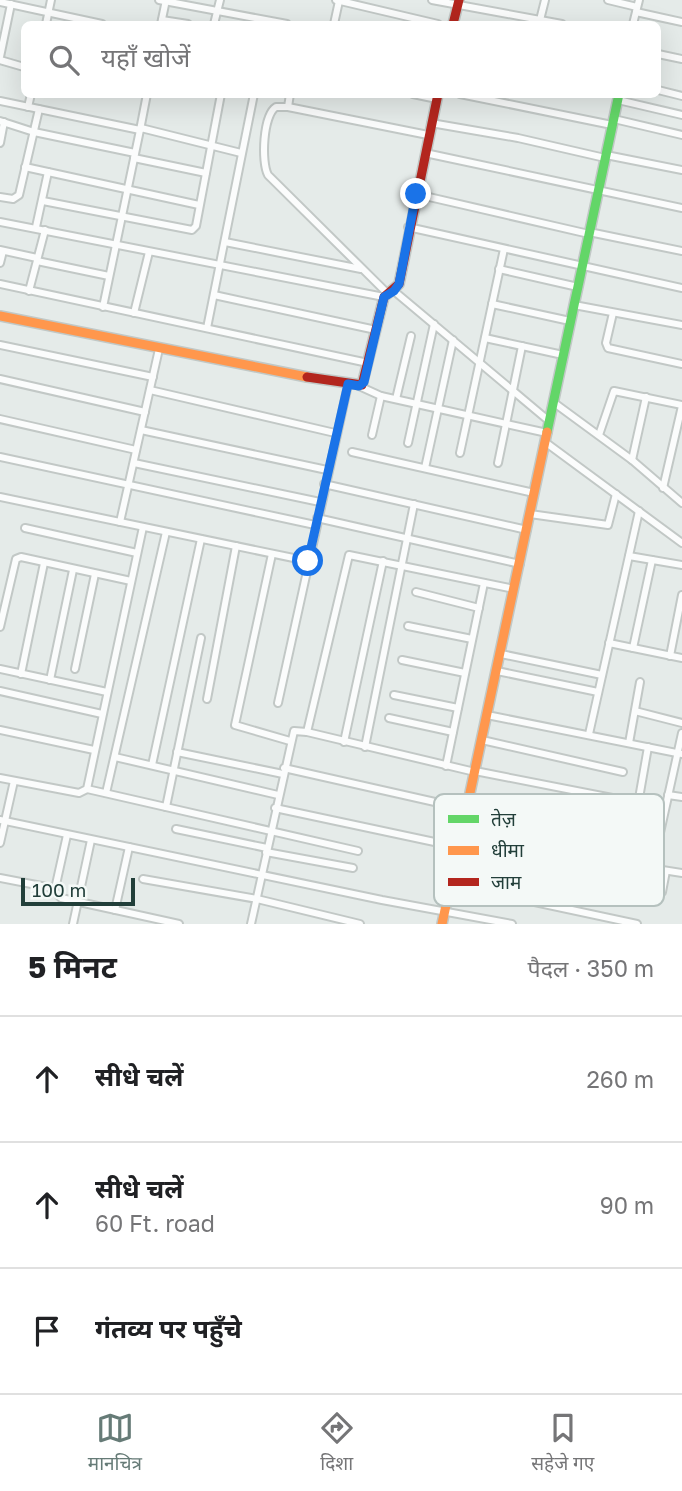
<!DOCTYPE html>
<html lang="hi">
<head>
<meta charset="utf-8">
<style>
  body { margin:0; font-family:"Golos Text","Noto Sans Devanagari",sans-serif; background:#f6f6f6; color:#202124 }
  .scale { position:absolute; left:21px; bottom:18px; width:114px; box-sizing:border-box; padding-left:7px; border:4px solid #223f3a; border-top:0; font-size:19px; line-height:24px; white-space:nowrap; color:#223f3a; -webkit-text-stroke:5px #f4f9f7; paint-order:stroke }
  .stop { position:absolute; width:21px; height:21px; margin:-16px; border:5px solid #1a73e8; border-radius:50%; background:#fff }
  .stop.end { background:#1a73e8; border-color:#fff; box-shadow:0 2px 7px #0008 }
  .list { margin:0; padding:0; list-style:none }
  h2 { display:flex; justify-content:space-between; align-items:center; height:91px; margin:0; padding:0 28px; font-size:30px }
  h2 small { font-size:23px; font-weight:400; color:#757577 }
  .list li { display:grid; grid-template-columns:46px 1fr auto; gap:21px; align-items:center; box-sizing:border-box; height:126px; padding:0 28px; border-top:2px solid #e0e0e0 }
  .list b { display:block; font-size:26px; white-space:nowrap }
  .list p { margin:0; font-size:23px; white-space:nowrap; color:#757577 }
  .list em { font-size:23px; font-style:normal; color:#757577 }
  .icon { flex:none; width:38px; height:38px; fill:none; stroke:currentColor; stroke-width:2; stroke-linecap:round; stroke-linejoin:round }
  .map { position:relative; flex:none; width:682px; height:924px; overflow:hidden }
  .search { position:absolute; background:#fff; box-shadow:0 7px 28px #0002; left:21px; right:21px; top:21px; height:77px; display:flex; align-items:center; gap:18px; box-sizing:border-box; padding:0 24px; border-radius:10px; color:#757577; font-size:26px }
  .sheet { height:469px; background:#fff }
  nav { display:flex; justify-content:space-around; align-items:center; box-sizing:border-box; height:98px; border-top:2px solid #e0e0e0; background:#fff; font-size:19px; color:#757577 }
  nav a { display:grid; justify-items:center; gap:4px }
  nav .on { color:#667b77 }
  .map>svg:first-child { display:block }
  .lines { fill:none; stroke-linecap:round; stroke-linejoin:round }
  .street-casing { stroke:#c2c8c6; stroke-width:10 }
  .fast-casing { stroke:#c1c8c6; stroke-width:12 }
  .slow-casing { stroke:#c1c8c6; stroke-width:12 }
  .jam-casing { stroke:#c1c8c6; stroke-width:12 }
  .street { stroke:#fbfcfc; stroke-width:6 }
  .fast { stroke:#63d668; stroke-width:9 }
  .slow { stroke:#ff974d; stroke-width:9 }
  .jam { stroke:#b3261e; stroke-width:9 }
  .route { stroke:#1a73e8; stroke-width:9 }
  .key { fill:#f4f9f7; stroke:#b5c1be; stroke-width:2 }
  .key-label { font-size:19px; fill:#223f3a }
</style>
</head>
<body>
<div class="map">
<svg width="682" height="924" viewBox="0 0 682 924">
  <rect width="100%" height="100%" fill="#e5ebe9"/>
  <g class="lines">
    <g class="street-casing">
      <g id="street">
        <polyline points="159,0 287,24"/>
        <polyline points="336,0 438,24"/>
        <polyline points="432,0 562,24"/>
        <polyline points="608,0 637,7"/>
        <polyline points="0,2 102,24"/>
        <polyline points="636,12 682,22"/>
        <polyline points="162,20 188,24"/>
        <polyline points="46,24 51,0"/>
        <polyline points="161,24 166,0"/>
        <polyline points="214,24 220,0"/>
        <polyline points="334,24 339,1"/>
        <polyline points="539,24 545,0"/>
        <polyline points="633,24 639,0"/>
        <polyline points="658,54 682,59"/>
        <polyline points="0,57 11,4"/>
        <polyline points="0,60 24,67"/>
        <polyline points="658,90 682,96"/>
        <polyline points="413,94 437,99"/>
        <polyline points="460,94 612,125"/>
        <polyline points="618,100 682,115"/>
        <polyline points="0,101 140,130 147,94"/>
        <polyline points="28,107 31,94"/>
        <polyline points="288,107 290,94"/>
        <polyline points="614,119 682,135"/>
        <polyline points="0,121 34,132 135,153"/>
        <polyline points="431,123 518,138 605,158"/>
        <polyline points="141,128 241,153"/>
        <polyline points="0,143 4,122"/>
        <polyline points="425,153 682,208"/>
        <polyline points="606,155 682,170"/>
        <polyline points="134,158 206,173"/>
        <polyline points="25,167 199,205"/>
        <polyline points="416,194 589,234"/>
        <polyline points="0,197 13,199 19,195 39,109"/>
        <polyline points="43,201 192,230 196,226 221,94"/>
        <polyline points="0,222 384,297"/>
        <polyline points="36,227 48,172"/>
        <polyline points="408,227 682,288"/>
        <polyline points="589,232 682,251"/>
        <polyline points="225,242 361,269"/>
        <polyline points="0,250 37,258"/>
        <polyline points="37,261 109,276"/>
        <polyline points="0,263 3,251"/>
        <polyline points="499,269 578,287"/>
        <polyline points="0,284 368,363"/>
        <polyline points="29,291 45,230"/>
        <polyline points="394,291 549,421"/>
        <path d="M 387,293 L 268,175 C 261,162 263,115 276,107 L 288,107 L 428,135"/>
        <polyline points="214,295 376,330"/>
        <polyline points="492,304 570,321"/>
        <polyline points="574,305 682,325"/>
        <polyline points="103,307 140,130"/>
        <polyline points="134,313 149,252"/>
        <polyline points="613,313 606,343 608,348 682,364"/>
        <polyline points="207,328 254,94"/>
        <polyline points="485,338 563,355"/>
        <polyline points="0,345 153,377"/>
        <polyline points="0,379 145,412"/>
        <polyline points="359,386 381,396 547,433"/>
        <polyline points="150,390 335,433"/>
        <polyline points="396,399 411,336"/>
        <polyline points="553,402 632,460 682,503"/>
        <polyline points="0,419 136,450"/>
        <polyline points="141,430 327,470"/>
        <polyline points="372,435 381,396"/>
        <polyline points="599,435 614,391 682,405"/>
        <polyline points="545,442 682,543"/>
        <polyline points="408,443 434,324"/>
        <polyline points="352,452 534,493"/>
        <polyline points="460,453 504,249"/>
        <polyline points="0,457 315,525"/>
        <polyline points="632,460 646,397"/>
        <polyline points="134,463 320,502"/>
        <polyline points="498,463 522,346"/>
        <polyline points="425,468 453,340"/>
        <polyline points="324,484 527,530"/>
        <polyline points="663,488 682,406"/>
        <polyline points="0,497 308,561"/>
        <polyline points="530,514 608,525 616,494"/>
        <polyline points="317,518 520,564"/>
        <polyline points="120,522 159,349"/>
        <polyline points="25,528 137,553"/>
        <polyline points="272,554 235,725 290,741"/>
        <polyline points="629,556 682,565"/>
        <polyline points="416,592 479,608"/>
        <polyline points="408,626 472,639"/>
        <polyline points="0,627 16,559 21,557 131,581"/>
        <polyline points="609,643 682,658"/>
        <polyline points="633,648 652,560"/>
        <polyline points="501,654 602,675"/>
        <polyline points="670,656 682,595"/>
        <polyline points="402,660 465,673"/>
        <polyline points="0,669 107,692"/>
        <polyline points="75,669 95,574"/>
        <polyline points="497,671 598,692"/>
        <polyline points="21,674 44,563"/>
        <polyline points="50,680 73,570"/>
        <polyline points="0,691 102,714"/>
        <polyline points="394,695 458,708"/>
        <polyline points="207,699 236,546"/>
        <polyline points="278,703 348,385"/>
        <polyline points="635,711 682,723"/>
        <polyline points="487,715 682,754"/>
        <polyline points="389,718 453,732"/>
        <polyline points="0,730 94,750"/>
        <polyline points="307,732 349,555 514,589"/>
        <polyline points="589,734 639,511"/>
        <polyline points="482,740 623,772"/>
        <polyline points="344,742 383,561"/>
        <polyline points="629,743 640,682"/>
        <polyline points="365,747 414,504"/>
        <polyline points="177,752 283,774"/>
        <polyline points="115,757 278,795"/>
        <polyline points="152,765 201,539"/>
        <polyline points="446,766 484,583"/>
        <polyline points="284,768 466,809"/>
        <polyline points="475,771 638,803"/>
        <polyline points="0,778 79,793 87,789 143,527"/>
        <polyline points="87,789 358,851"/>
        <polyline points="106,793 166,532"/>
        <polyline points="668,795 682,797"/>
        <polyline points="469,797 629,827 635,821 648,747"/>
        <polyline points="166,807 201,638"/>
        <polyline points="275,808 458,847"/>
        <polyline points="0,820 382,900 512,924"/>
        <polyline points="463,826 618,863 682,873"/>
        <polyline points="176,829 267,848"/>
        <polyline points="0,843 14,781"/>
        <polyline points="266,852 353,868"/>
        <polyline points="457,853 657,896 662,892 666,871"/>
        <polyline points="652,869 682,733"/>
        <polyline points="0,878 52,888 61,898 179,924"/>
        <polyline points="143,879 257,899 360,924"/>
        <polyline points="450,884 637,924"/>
        <polyline points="55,889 67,835"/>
        <polyline points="115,910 129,847"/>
        <polyline points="73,924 91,840"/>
        <polyline points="251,924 294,731 307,732 475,772"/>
      </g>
    </g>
    <g class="fast-casing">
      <polyline id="fast" points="547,432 619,94"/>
    </g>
    <g class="slow-casing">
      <g id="slow">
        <polyline points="0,316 307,377"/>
        <polyline points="442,924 547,432"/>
      </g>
    </g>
    <g class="jam-casing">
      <g id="jam">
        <polyline points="453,24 459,0"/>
        <polyline points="307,377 362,385 384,297 399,284 438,94"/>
      </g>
    </g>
    <use href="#street" class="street"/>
    <use href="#fast" class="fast"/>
    <use href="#slow" class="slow"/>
    <use href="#jam" class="jam"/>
  </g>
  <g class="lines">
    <polyline class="route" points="308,561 348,384 359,386 364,382 384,297 394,291 399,284 416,194"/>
  </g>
  <rect x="434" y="794" width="230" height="112" rx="10" class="key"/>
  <rect x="448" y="815" width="31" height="8" fill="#63d668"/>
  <rect x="448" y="846" width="31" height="9" fill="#ff974d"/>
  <rect x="448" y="878" width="31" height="8" fill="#b3261e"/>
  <g class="key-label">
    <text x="491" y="826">तेज़</text>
    <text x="491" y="857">धीमा</text>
    <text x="491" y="889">जाम</text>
  </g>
</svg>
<div class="scale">100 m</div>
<div class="stop" style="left:308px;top:561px"></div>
<div class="stop end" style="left:416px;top:194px"></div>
<div class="search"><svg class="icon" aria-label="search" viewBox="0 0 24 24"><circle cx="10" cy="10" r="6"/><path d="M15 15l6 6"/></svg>यहाँ खोजें</div>
</div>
<section class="sheet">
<h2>5 मिनट<small>पैदल · 350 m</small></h2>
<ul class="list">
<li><svg class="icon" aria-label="ahead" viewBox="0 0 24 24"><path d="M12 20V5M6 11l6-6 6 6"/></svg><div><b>सीधे चलें</b></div><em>260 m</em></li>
<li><svg class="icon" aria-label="ahead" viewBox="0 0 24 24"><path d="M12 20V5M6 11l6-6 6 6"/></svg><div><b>सीधे चलें</b><p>60 Ft. road</p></div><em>90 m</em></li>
<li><svg class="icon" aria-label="arrive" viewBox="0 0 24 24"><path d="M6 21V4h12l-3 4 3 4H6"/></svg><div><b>गंतव्य पर पहुँचे</b></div></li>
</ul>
</section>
<nav>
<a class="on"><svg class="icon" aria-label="map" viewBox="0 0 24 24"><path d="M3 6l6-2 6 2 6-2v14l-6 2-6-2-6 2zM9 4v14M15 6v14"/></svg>मानचित्र</a>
<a><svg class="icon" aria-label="directions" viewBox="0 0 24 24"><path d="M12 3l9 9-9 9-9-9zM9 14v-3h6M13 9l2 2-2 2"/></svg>दिशा</a>
<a><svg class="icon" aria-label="saved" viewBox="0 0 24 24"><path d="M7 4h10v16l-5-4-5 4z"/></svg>सहेजे गए</a>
</nav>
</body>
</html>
